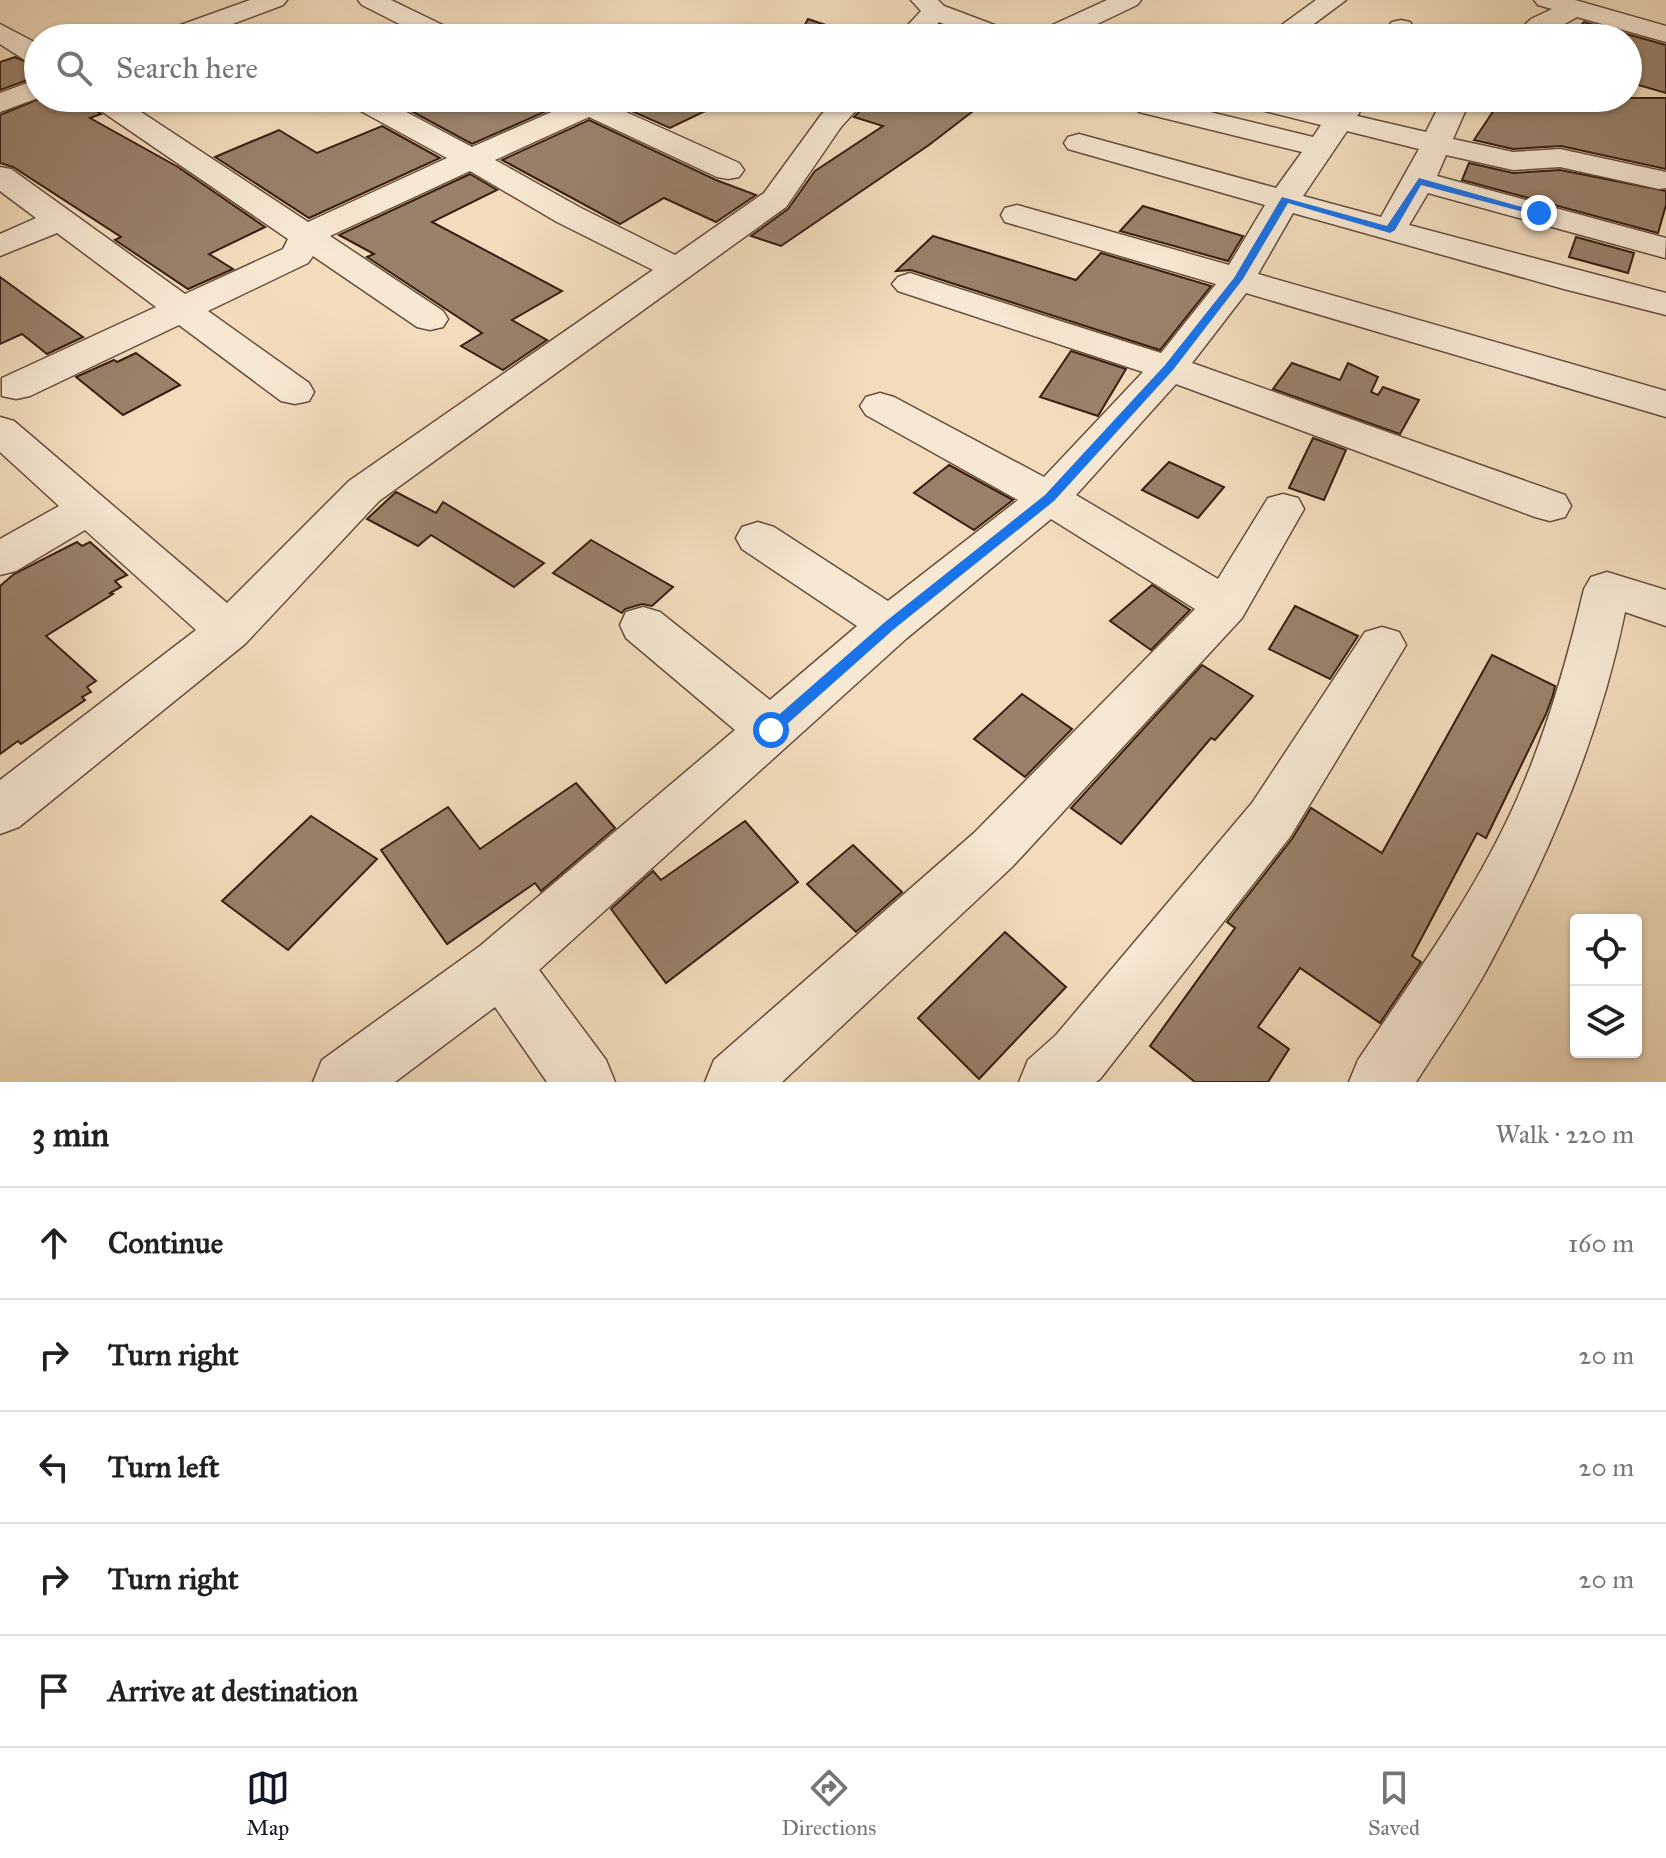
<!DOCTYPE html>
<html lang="en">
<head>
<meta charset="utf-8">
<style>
  body { margin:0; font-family:"IM FELL Great Primer",serif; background:#f6f6f6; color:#202124 }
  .controls { position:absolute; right:24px; bottom:24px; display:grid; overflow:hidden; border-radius:8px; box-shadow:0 2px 6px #0004 }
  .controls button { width:72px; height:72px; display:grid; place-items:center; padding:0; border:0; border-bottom:2px solid #e0e0e0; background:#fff; color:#202124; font:40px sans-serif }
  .stop { position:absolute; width:24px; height:24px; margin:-18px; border:6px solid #1a73e8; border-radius:50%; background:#fff }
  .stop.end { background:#1a73e8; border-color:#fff; box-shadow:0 2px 8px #0008 }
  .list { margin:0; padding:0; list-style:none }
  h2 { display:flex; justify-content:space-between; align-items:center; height:104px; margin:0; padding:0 32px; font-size:34px }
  h2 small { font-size:26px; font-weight:400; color:#757577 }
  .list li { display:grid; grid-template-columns:52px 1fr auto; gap:24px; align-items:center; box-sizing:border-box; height:112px; padding:0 32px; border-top:2px solid #e0e0e0 }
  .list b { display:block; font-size:30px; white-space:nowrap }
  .list em { font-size:26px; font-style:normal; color:#757577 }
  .icon { flex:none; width:44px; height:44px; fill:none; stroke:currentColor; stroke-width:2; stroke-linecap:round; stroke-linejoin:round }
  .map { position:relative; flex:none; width:1666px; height:1082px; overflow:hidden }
  .search { position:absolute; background:#fff; box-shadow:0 2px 6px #0004; left:24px; right:24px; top:24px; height:88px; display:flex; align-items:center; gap:20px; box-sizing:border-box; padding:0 28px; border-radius:44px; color:#757577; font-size:30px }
  .sheet { height:664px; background:#fff }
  nav { display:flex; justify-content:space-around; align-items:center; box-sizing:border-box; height:112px; border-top:2px solid #e0e0e0; background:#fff; font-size:22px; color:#757577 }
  nav a { display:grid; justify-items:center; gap:4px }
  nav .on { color:#111827 }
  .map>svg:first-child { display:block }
  .building { fill:#99816a; stroke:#391e11; stroke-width:2 }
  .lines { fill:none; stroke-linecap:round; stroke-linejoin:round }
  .minor-casing { stroke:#674e3c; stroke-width:3 }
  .minor { fill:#f7e8d3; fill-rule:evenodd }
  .route { fill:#1a73e8 }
</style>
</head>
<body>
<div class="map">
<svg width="1666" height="1082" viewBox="0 0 1666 1082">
  <rect width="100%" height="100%" fill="#f2dcbc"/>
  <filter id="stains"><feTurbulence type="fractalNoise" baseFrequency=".0025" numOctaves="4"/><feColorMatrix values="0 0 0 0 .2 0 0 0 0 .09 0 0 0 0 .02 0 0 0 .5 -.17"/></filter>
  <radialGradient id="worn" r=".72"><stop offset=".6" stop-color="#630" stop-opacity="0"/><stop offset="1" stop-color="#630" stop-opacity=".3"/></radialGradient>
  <g class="building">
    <polygon points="808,19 864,38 814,38 802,30"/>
    <polygon points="1584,22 1666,45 1666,93 1628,82 1628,38 1569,38"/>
    <polygon points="104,26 124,38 69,38"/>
    <polygon points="15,57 38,67 38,76 0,90 0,62"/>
    <polygon points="41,98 84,98 89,106 101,114 90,118 178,167 265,227 209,254 233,269 188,289 115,240 121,237 13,167 0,163 0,115"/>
    <polygon points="446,98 554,98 560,105 472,144 413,112"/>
    <polygon points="602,98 732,98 670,128"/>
    <polygon points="872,98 990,98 929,145 781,246 751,236 788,209 815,171 883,126 854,117"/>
    <polygon points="1502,98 1666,98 1666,169 1561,146 1513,149 1474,140"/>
    <polygon points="589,120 716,180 756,195 716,222 664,198 620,224 502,160"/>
    <polygon points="382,126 440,158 309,218 215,157 279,130 317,153"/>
    <polygon points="1469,163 1513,173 1560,170 1666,191 1666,205 1658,233 1462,180"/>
    <polygon points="470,174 497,190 432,222 562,291 512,320 547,340 503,370 461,346 482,333 367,257 374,254 339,235"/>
    <polygon points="1143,206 1243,236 1228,261 1120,231"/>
    <polygon points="933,236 1076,280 1101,253 1211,286 1160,350 911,270 896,271"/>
    <polygon points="1576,237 1634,253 1628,273 1569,257"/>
    <polygon points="0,277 33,301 83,337 47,354 22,334 0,344"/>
    <polygon points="1071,351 1126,369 1098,416 1040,397"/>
    <polygon points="136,353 180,385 123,415 76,377 114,360 117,362"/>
    <polygon points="1292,363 1340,380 1348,363 1378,377 1371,392 1378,395 1383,387 1419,400 1400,434 1273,389"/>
    <polygon points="1313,438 1346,450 1324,500 1289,488"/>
    <polygon points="1169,462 1224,487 1198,518 1142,490"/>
    <polygon points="949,465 1013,500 974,530 914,493"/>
    <polygon points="396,492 436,513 443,502 544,563 514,587 431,535 418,546 367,519"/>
    <polygon points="591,540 673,587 652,606 642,604 625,609 622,613 553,573"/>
    <polygon points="77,542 82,546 90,542 127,575 115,581 121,587 110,593 113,594 46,636 96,681 87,687 91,692 82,697 85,700 21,744 18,741 0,754 0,586 14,574"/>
    <polygon points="1152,585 1190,610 1151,650 1110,621"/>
    <polygon points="1295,606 1358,636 1330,679 1269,649"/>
    <polygon points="1492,655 1555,686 1553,695 1546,714 1486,838 1477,833 1412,956 1421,962 1380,1023 1300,968 1258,1027 1289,1049 1268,1082 1195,1082 1150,1046 1235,928 1227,922 1292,839 1311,808 1382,853"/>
    <polygon points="1202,665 1253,696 1215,740 1211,738 1121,844 1071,808"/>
    <polygon points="1022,694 1072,729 1025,777 974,739"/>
    <polygon points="576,783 615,828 541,891 535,883 447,944 381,850 448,807 480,849"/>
    <polygon points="311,816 377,859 288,950 222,901"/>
    <polygon points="745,821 798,882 666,983 611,909 653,871 661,880"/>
    <polygon points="853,845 902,892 856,932 807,884"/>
    <polygon points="1005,932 1066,987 979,1079 918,1018"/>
  </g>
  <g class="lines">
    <g class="minor-casing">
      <g id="minor">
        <polygon points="250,0 287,0 283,5 195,38 157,38 161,32"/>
        <polygon points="358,0 391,0 457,32 461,38 427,38 362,5"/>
        <polygon points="911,0 938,0 944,6 1013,32 1017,38 980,38 939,22 924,38 896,38 921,11"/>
        <polygon points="1107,0 1141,0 1137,5 1068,38 1033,38 1037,32"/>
        <polygon points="1316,0 1346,0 1295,38 1264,38"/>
        <polygon points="1534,0 1575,0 1666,26 1666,42 1577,17 1540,38 1511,38 1531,19 1552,9 1538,5"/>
        <polygon points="1401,20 1410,22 1414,28 1406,38 1377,38 1392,22"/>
        <polygon points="0,24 38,44 38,64 28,62 0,44"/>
        <polygon points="38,79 38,98 0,112 0,93"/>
        <polygon points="87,98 120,98 308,222 447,158 348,104 344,98 380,98 472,147 565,106 557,98 595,98 739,163 744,170 739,177 728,179 717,177 589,117 495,160 581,208 675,255 764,193 821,115 837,98 867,98 841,127 786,207 379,501 245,644 19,827 0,834 0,780 196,630 85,530 16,571 0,575 0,539 59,506 0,452 0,417 14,421 227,603 349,481 653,270 557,222 470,171 330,236 443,311 448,319 443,327 430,330 417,327 313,256 308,263 208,311 309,383 314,392 309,401 295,404 281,401 179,325 30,396 16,399 2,396 2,378 156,307 57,233 0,256 0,234 36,218 0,191 0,167 11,169 185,294 283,249 288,239 91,104"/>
        <path d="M 1152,98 L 1313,137 L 1321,125 L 1237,104 L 1233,98 L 1283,98 L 1332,110 L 1340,98 L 1369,98 L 1357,116 L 1426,132 L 1443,98 L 1471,98 L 1453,139 L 1513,152 L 1560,149 L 1666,172 L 1666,188 L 1659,189 L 1560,167 L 1513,170 L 1446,155 L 1437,176 L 1666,238 L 1665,258 L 1428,193 L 1409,225 L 1666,293 L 1666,315 L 1564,289 L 1293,213 L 1258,274 L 1666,391 L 1666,417 L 1246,293 L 1192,363 L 1565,495 L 1571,506 L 1565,517 L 1550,521 L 1535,517 L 1176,384 L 1076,495 L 1218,579 L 1268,498 L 1283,494 L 1298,498 L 1304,509 L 1242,618 L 1012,867 L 782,1082 L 705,1082 L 714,1060 L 974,833 L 1195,609 L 1051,519 L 907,638 L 539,970 L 606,1060 L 615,1082 L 547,1082 L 495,1007 L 395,1082 L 313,1082 L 322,1060 L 480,946 L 735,730 L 626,638 L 620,625 L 626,612 L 643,607 L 660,612 L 770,700 L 857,626 L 742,549 L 736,538 L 742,527 L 758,522 L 774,527 L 888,601 L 1018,500 L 866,415 L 860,406 L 866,397 L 880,393 L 894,397 L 1044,477 L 1143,372 L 898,291 L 892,284 L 898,277 L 910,273 L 922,277 L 1161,353 L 1216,284 L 1005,222 L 1001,215 L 1005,208 L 1017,205 L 1229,265 L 1265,205 L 1068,149 L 1064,143 L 1068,137 L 1079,134 L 1276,188 L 1302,152 L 1139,112 L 1134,106 L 1139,100 ZM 1347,131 L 1419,149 L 1381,217 L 1303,196 Z"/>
        <path d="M 1607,572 L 1666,590 L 1666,626 L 1625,612 C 1600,735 1552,848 1493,958 C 1471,1001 1442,1041 1416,1082 L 1349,1082 L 1358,1060 C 1415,976 1476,892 1517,799 C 1547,731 1567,661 1584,589 L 1591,577 Z"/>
        <polygon points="1382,627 1399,632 1406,645 1290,837 1100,1079 1096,1082 1019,1082 1028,1060 1056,1035 1252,803 1365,632"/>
      </g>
    </g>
    <use href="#minor" class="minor"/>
  </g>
  <polygon class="route" points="1419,178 1543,213 1539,216 1421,185 1395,230 1390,233 1288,203 1243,279 1173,370 1054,501 894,629 776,734 766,734 766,726 885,622 1045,495 1165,365 1234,278 1282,197 1387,226"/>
  <rect width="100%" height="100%" filter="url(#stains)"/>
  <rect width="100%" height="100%" fill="url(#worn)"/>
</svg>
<div class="controls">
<button><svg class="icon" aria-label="locate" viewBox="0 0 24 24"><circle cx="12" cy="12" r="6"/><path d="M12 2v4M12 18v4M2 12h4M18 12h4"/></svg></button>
<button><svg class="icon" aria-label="layers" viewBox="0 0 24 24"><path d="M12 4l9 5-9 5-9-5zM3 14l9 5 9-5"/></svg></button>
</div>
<div class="stop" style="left:771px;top:730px"></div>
<div class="stop end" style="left:1539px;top:213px"></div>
<div class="search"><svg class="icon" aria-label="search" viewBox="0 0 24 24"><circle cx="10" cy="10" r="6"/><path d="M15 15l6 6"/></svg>Search here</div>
</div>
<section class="sheet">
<h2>3 min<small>Walk · 220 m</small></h2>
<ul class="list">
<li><svg class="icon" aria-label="ahead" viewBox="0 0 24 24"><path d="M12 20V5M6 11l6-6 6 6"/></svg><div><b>Continue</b></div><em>160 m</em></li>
<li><svg class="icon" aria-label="right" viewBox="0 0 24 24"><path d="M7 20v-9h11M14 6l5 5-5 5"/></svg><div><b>Turn right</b></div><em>20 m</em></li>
<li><svg class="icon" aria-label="left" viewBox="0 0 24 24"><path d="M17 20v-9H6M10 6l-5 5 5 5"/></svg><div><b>Turn left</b></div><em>20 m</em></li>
<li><svg class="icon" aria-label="right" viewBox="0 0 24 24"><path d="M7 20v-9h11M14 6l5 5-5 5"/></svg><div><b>Turn right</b></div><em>20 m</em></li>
<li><svg class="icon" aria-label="arrive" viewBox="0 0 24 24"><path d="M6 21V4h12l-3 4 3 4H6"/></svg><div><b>Arrive at destination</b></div></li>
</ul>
</section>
<nav>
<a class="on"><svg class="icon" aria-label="map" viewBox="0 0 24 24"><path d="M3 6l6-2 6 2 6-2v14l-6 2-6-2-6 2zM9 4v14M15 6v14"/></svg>Map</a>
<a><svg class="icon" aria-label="directions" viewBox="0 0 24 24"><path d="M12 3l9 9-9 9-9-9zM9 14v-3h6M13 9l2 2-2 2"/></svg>Directions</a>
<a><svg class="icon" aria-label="saved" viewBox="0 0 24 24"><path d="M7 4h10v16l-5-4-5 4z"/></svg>Saved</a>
</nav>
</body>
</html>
